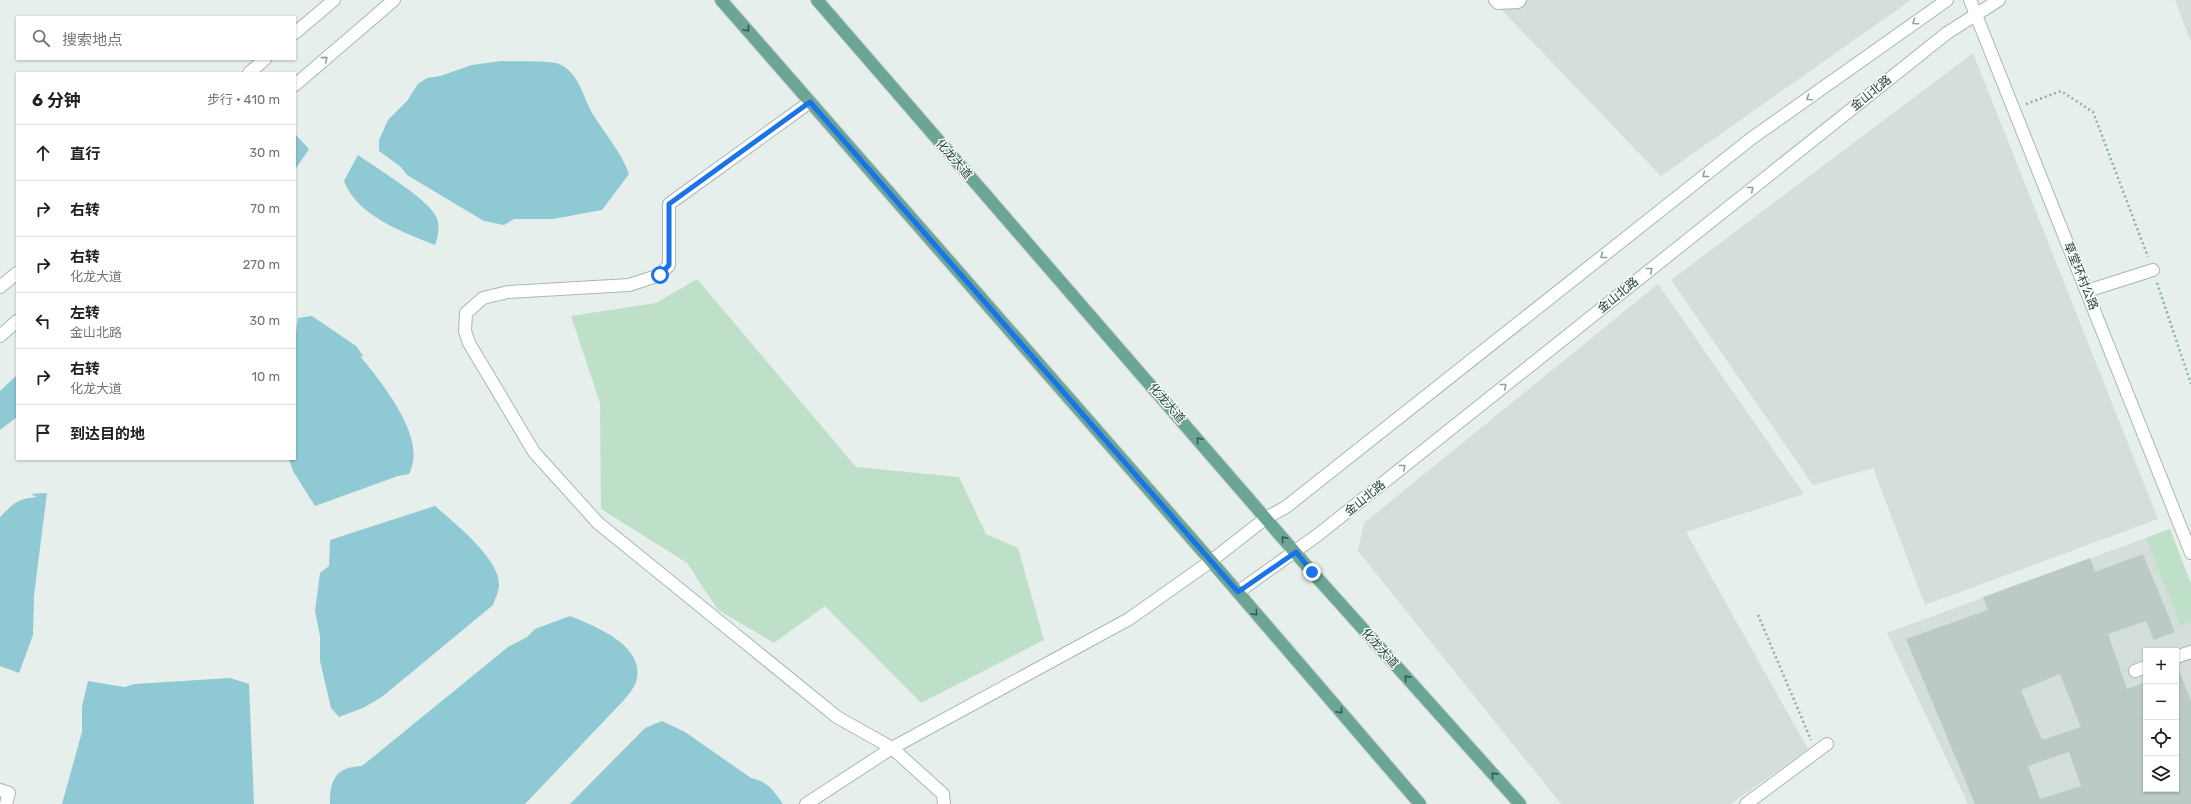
<!DOCTYPE html>
<html lang="zh">
<head>
<meta charset="utf-8">
<style>
  body { margin:0; font-family:Rubik,"Noto Sans SC",sans-serif; background:#f2f2f2; color:#202124 }
  .controls { position:absolute; right:12px; bottom:12px; display:grid; overflow:hidden; border-radius:0px; box-shadow:0 1px 3px #0004 }
  .controls button { width:36px; height:36px; display:grid; place-items:center; padding:0; border:0; border-bottom:1px solid #e0e0e0; background:#fff; color:#202124; font:20px sans-serif }
  .stop { position:absolute; width:12px; height:12px; margin:-9px; border:3px solid #1a73e8; border-radius:50%; background:#fff }
  .stop.end { background:#1a73e8; border-color:#fff; box-shadow:0 1px 4px #0008 }
  .list { margin:0; padding:0; list-style:none }
  h2 { display:flex; justify-content:space-between; align-items:center; height:52px; margin:0; padding:0 16px; font-size:17px }
  h2 small { font-size:13px; font-weight:400; color:#757577 }
  .list li { display:grid; grid-template-columns:26px 1fr auto; gap:12px; align-items:center; box-sizing:border-box; height:56px; padding:0 16px; border-top:1px solid #e0e0e0 }
  .list b { display:block; font-size:15px; white-space:nowrap }
  .list p { margin:0; font-size:13px; white-space:nowrap; color:#757577 }
  .list em { font-size:13px; font-style:normal; color:#757577 }
  .icon { flex:none; width:22px; height:22px; fill:none; stroke:currentColor; stroke-width:2; stroke-linecap:round; stroke-linejoin:round }
  .map { position:relative; flex:none; width:2191px; height:804px; overflow:hidden }
  .search { position:absolute; background:#fff; box-shadow:0 1px 3px #0004; left:16px; top:16px; width:280px; height:44px; display:flex; align-items:center; gap:10px; box-sizing:border-box; padding:0 14px; border-radius:0px; color:#757577; font-size:15px }
  .panel { position:absolute; background:#fff; box-shadow:0 1px 3px #0004; left:16px; top:72px; width:280px; height:388px; border-radius:0px }
  .map>svg:first-child { display:block }
  .built { fill:#d4dfda }
  .green { fill:#bfe0c8 }
  .water { fill:#8ec9d4 }
  .building { fill:#bbcac4; fill-rule:evenodd }
  .lines { fill:none; stroke-linecap:round; stroke-linejoin:round }
  .minor-casing { stroke:#a8b8b2; stroke-width:14 }
  .major-casing { stroke:#c2cac8; stroke-width:14 }
  .path { stroke:#86b3a5; stroke-width:2.5; stroke-dasharray:2 3; stroke-linecap:butt }
  .minor { stroke:#fff; stroke-width:12 }
  .major { stroke:#6aa596; stroke-width:12 }
  .oneway { stroke:#92a09c }
  .oneway2 { stroke:#365b51 }
  .route { stroke:#1a73e8; stroke-width:5 }
  .labels { text-anchor:middle; dominant-baseline:central; stroke-width:3; stroke-linejoin:round; paint-order:stroke }
  .street-label { font-size:12px; fill:#24423a; stroke:#f7fbf9 }
</style>
</head>
<body>
<div class="map">
<svg width="2191" height="804" viewBox="0 0 2191 804">
  <rect width="100%" height="100%" fill="#e6efeb"/>
  <g class="built">
    <polygon points="1492,0 1911,0 1661,176"/>
    <polygon points="2175,0 2191,0 2191,42"/>
    <polygon points="1973,53 2158,519 1925,605 1873,468 1813,485 1671,280"/>
    <polygon points="1658,284 1804,494 1686,532 1808,749 1731,804 1561,804 1358,551 1364,523"/>
    <polygon points="2170,529 2191,584 2191,770 2176,775 2176,651 2146,651 2146,786 2098,804 1968,804 1887,633"/>
  </g>
  <g class="green">
    <polygon points="697,279 856,467 959,477 986,534 1018,548 1044,640 921,703 825,606 774,643 718,610 687,563 601,509 600,403 571,316 656,303"/>
    <polygon points="2170,529 2191,584 2191,622 2181,626 2146,538"/>
  </g>
  <g class="water">
    <path d="M 501,61 C 513,62 549,60 559,64 C 580,73 583,99 594,116 C 606,135 621,152 629,174 L 602,210 L 553,219 L 514,219 L 504,225 L 484,221 L 407,175 L 401,167 L 379,151 L 379,140 L 388,120 L 407,101 L 418,84 L 427,78 L 440,76 L 472,65 Z"/>
    <polygon points="295,134 309,149 295,170"/>
    <path d="M 358,155 C 376,168 430,200 437,218 C 440,227 438,237 435,245 C 403,232 357,216 344,181 Z"/>
    <path d="M 312,316 L 356,346 L 364,357 L 360,356 C 381,382 429,439 409,474 L 398,476 L 315,506 L 293,471 L 289,459 L 295,459 L 295,339 L 298,318 Z"/>
    <polygon points="17,375 17,417 0,430 0,391"/>
    <path d="M 47,493 L 34,595 L 33,635 L 19,673 L 0,666 L 0,517 C 14,503 17,499 37,497 L 31,494 Z"/>
    <path d="M 435,506 C 453,522 499,558 499,584 C 499,591 495,599 493,605 L 383,696 L 363,708 L 339,717 L 331,708 L 320,661 L 320,636 L 315,611 L 320,573 L 329,566 L 330,540 Z"/>
    <path d="M 570,616 C 595,626 647,646 636,682 C 634,688 628,695 624,700 L 525,804 L 330,804 C 330,780 335,767 362,766 L 508,647 L 527,637 L 535,629 Z"/>
    <polygon points="230,678 249,684 254,804 62,804 82,732 82,707 88,681 124,687 135,684"/>
    <path d="M 662,721 L 685,732 L 751,778 C 767,781 774,791 783,804 L 570,804 L 645,728 Z"/>
  </g>
  <path class="building" d="M 2143,554 L 2175,632 L 2154,640 L 2146,621 L 2108,634 L 2127,689 L 2146,682 L 2146,789 L 2176,789 L 2177,665 L 2191,701 L 2191,804 L 1975,804 L 1906,639 L 1988,610 L 1983,597 L 2090,558 L 2095,572 ZM 2060,674 L 2081,727 L 2042,740 L 2021,690 ZM 2069,752 L 2081,786 L 2040,799 L 2028,766 Z"/>
  <g class="lines">
    <g class="minor-casing">
      <g id="minor">
        <polyline points="1495,0 1498,3 1518,2 1520,0"/>
        <polyline points="1970,0 2191,553"/>
        <polyline points="295,33 334,0"/>
        <polyline points="249,73 265,59"/>
        <polyline points="295,85 394,0"/>
        <polyline points="810,102 669,204 669,265 660,275 629,285 508,292 483,298 466,313 465,331 469,343 534,452 598,523 837,717 892,748 943,794 944,804"/>
        <polyline points="0,287 17,273"/>
        <polyline points="2087,291 2153,270"/>
        <polyline points="0,336 17,321"/>
        <polyline points="1238,592 1319,534 1947,33 1999,0"/>
        <polyline points="2176,657 2191,652"/>
        <polyline points="2135,671 2146,667"/>
        <polyline points="0,790 9,793 6,804"/>
        <polyline points="806,804 892,748 1129,619 1211,561 1266,518 1286,507 1752,138 1947,0"/>
        <polyline points="1746,804 1827,744"/>
      </g>
    </g>
    <g class="major-casing">
      <g id="major">
        <polyline points="721,0 1211,561 1420,804"/>
        <polyline points="817,0 1312,572 1520,804"/>
      </g>
    </g>
    <g class="path">
      <polyline points="2026,104 2061,91 2093,112 2148,257"/>
      <polyline points="2157,283 2191,384"/>
      <polyline points="1758,615 1811,740"/>
    </g>
    <use href="#minor" class="minor"/>
    <use href="#major" class="major"/>
  </g>
  <defs><path id="oneway-chevron" d="M-2-3.5L2.5 0L-2 3.5" fill="none" stroke-width="1.6" stroke-linecap="round" stroke-linejoin="round"/></defs>
  <g class="oneway">
    <use href="#oneway-chevron" transform="translate(1915 22) rotate(145)"/>
    <use href="#oneway-chevron" transform="translate(325 59) rotate(-40)"/>
    <use href="#oneway-chevron" transform="translate(1809 98) rotate(145)"/>
    <use href="#oneway-chevron" transform="translate(1705 175) rotate(142)"/>
    <use href="#oneway-chevron" transform="translate(1751 189) rotate(-39)"/>
    <use href="#oneway-chevron" transform="translate(1603 256) rotate(142)"/>
    <use href="#oneway-chevron" transform="translate(1650 270) rotate(-39)"/>
    <use href="#oneway-chevron" transform="translate(1504 386) rotate(-39)"/>
    <use href="#oneway-chevron" transform="translate(1403 467) rotate(-39)"/>
  </g>
  <g class="oneway2">
    <use href="#oneway-chevron" transform="translate(747 29) rotate(49)"/>
    <use href="#oneway-chevron" transform="translate(1199 440) rotate(-131)"/>
    <use href="#oneway-chevron" transform="translate(1284 539) rotate(-131)"/>
    <use href="#oneway-chevron" transform="translate(1255 613) rotate(49)"/>
    <use href="#oneway-chevron" transform="translate(1407 678) rotate(-132)"/>
    <use href="#oneway-chevron" transform="translate(1340 711) rotate(49)"/>
    <use href="#oneway-chevron" transform="translate(1494 775) rotate(-132)"/>
  </g>
  <g class="lines">
    <polyline class="route" points="660,275 669,265 669,204 810,102 1238,592 1296,552 1312,572"/>
  </g>
  <g class="labels">
    <g class="street-label">
      <text transform="translate(1871 93) rotate(-39)">金山北路</text>
      <text transform="translate(954 159) rotate(49)">化龙大道</text>
      <text transform="translate(2081 276) rotate(68)">草堂环村公路</text>
      <text transform="translate(1618 295) rotate(-39)">金山北路</text>
      <text transform="translate(1167 403) rotate(49)">化龙大道</text>
      <text transform="translate(1365 498) rotate(-39)">金山北路</text>
      <text transform="translate(1380 648) rotate(48)">化龙大道</text>
    </g>
  </g>
</svg>
<div class="controls">
<button>+</button>
<button>−</button>
<button><svg class="icon" aria-label="locate" viewBox="0 0 24 24"><circle cx="12" cy="12" r="6"/><path d="M12 2v4M12 18v4M2 12h4M18 12h4"/></svg></button>
<button><svg class="icon" aria-label="layers" viewBox="0 0 24 24"><path d="M12 4l9 5-9 5-9-5zM3 14l9 5 9-5"/></svg></button>
</div>
<div class="stop" style="left:660px;top:275px"></div>
<div class="stop end" style="left:1312px;top:572px"></div>
<div class="search"><svg class="icon" aria-label="search" viewBox="0 0 24 24"><circle cx="10" cy="10" r="6"/><path d="M15 15l6 6"/></svg>搜索地点</div>
<section class="panel">
<h2>6 分钟<small>步行 · 410 m</small></h2>
<ul class="list">
<li><svg class="icon" aria-label="ahead" viewBox="0 0 24 24"><path d="M12 20V5M6 11l6-6 6 6"/></svg><div><b>直行</b></div><em>30 m</em></li>
<li><svg class="icon" aria-label="right" viewBox="0 0 24 24"><path d="M7 20v-9h11M14 6l5 5-5 5"/></svg><div><b>右转</b></div><em>70 m</em></li>
<li><svg class="icon" aria-label="right" viewBox="0 0 24 24"><path d="M7 20v-9h11M14 6l5 5-5 5"/></svg><div><b>右转</b><p>化龙大道</p></div><em>270 m</em></li>
<li><svg class="icon" aria-label="left" viewBox="0 0 24 24"><path d="M17 20v-9H6M10 6l-5 5 5 5"/></svg><div><b>左转</b><p>金山北路</p></div><em>30 m</em></li>
<li><svg class="icon" aria-label="right" viewBox="0 0 24 24"><path d="M7 20v-9h11M14 6l5 5-5 5"/></svg><div><b>右转</b><p>化龙大道</p></div><em>10 m</em></li>
<li><svg class="icon" aria-label="arrive" viewBox="0 0 24 24"><path d="M6 21V4h12l-3 4 3 4H6"/></svg><div><b>到达目的地</b></div></li>
</ul>
</section>
</div>
</body>
</html>
